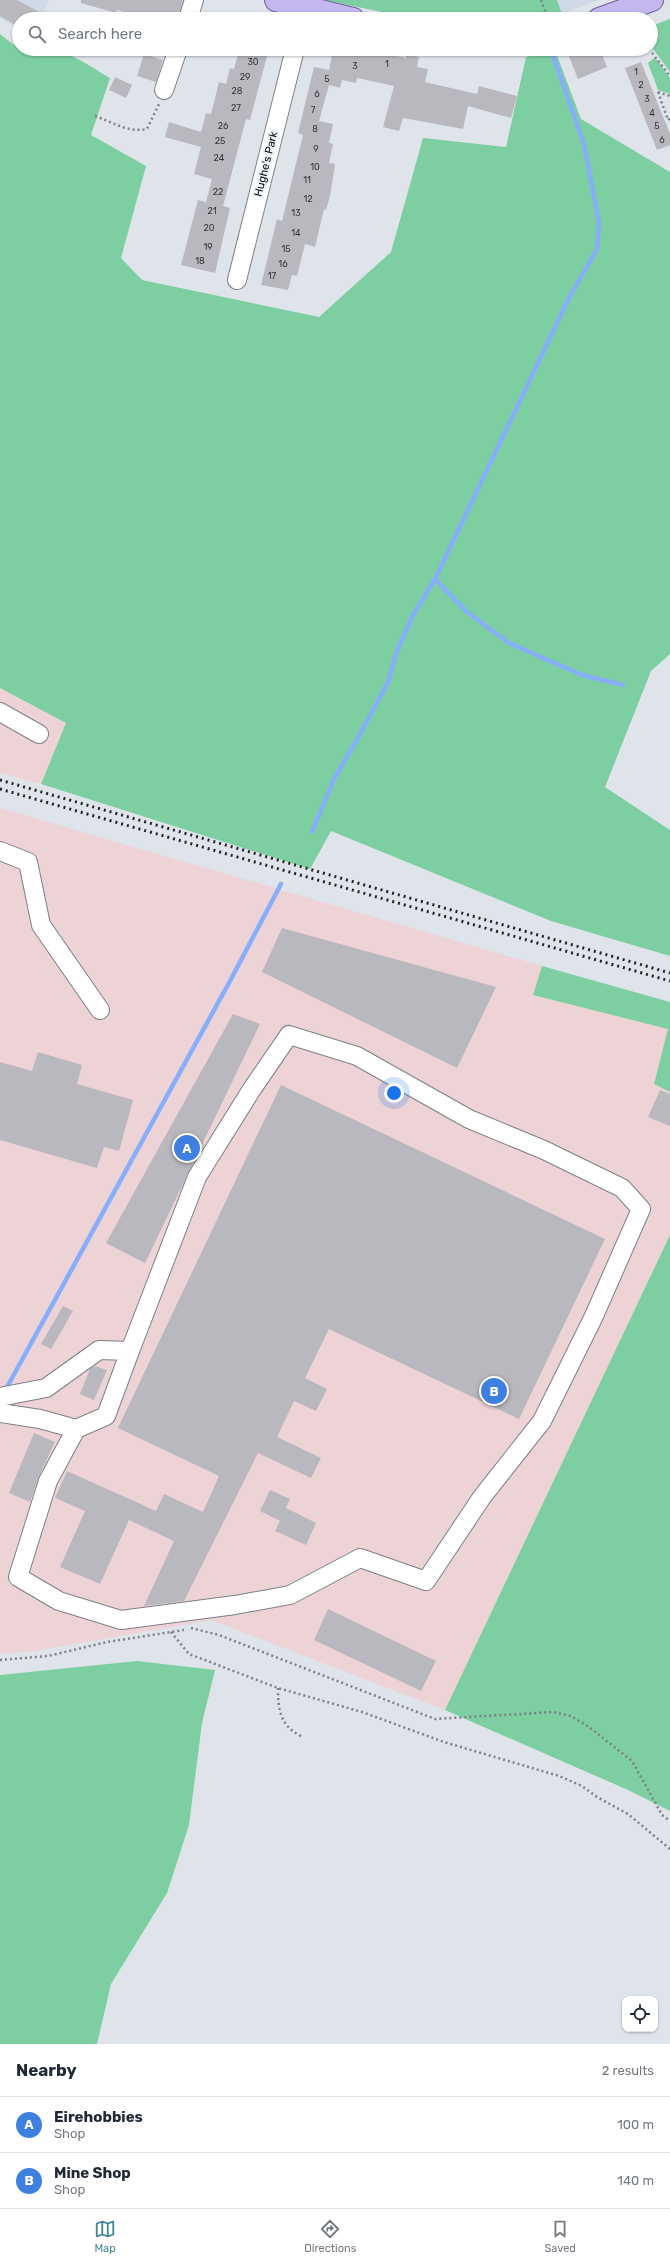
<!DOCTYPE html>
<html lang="en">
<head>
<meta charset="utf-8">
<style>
  body { margin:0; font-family:Rubik,sans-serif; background:#f2f2f3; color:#1f2937 }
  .controls { position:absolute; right:12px; bottom:12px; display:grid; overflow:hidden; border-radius:8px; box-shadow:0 1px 3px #0004 }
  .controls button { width:36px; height:36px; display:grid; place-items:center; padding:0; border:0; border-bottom:1px solid #e0e1e3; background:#fff; color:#1f2937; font:20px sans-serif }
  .you { position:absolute; left:394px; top:1093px; width:14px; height:14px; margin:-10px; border:3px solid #fff; border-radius:50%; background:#1a73e8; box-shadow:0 0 0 6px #1a73e833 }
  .badge { display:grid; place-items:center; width:26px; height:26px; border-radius:50%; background:#468599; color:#fff; font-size:13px; font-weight:700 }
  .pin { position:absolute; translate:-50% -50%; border:2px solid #fff; box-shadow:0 1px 4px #0006 }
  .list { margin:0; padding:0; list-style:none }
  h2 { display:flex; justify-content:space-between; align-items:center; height:52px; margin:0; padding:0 16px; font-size:17px }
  h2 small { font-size:13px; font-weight:400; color:#747a83 }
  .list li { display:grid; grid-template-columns:26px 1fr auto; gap:12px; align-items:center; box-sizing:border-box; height:56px; padding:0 16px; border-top:1px solid #e0e1e3 }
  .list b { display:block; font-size:15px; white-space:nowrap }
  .list p { margin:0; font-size:13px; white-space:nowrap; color:#747a83 }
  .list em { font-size:13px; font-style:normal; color:#747a83 }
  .icon { flex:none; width:22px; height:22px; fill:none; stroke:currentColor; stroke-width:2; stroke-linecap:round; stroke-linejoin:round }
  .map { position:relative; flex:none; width:670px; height:2044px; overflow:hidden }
  .search { position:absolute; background:#fff; box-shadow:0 1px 3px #0004; left:12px; right:12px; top:12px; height:44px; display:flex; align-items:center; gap:10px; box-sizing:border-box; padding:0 14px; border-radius:22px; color:#747a83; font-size:15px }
  .sheet { height:164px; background:#fff }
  nav { display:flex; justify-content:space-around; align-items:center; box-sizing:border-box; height:56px; border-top:1px solid #e0e1e3; background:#fff; font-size:11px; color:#747a83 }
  nav a { display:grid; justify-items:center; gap:2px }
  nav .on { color:#468599 }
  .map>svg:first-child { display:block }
  .built { fill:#d0d9e6 }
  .industrial { fill:#edd2d6 }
  .green { fill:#7dcfa2 }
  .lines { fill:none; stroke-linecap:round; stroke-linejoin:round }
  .stream { stroke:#87aefa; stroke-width:4.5 }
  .building { fill:#b9b8bf }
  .minor-casing { stroke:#7c8086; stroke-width:20 }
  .major-casing { stroke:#6a5c9a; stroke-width:24 }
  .path { stroke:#7d8085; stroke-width:2.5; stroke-dasharray:2 3; stroke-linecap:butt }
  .minor { stroke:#fff; stroke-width:18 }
  .major { stroke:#c4b7f0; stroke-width:22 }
  .rail { stroke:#222427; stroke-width:3; stroke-dasharray:2 4; stroke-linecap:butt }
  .labels { text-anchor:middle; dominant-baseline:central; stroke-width:4; stroke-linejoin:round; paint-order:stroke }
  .number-label { font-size:9px; fill:#36373a }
  .street-label { font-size:11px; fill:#0a0c0e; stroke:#edf2f8 }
</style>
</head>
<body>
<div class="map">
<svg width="670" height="2044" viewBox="0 0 670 2044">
  <rect width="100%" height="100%" fill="#dfe4eb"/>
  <g class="built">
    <polygon points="0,0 49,0 40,19 19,19 19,29 0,18"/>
    <polygon points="557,0 598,0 562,14"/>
  </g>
  <g class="industrial">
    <polygon points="0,688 66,723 41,784 0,773"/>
    <polygon points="0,808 542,966 534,995 669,1029 654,1084 670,1092 670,1235 445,1710 211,1620 35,1651 0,1654"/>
  </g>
  <g class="green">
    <polygon points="324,0 557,0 562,14 553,19 415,19"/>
    <polygon points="670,19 670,72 651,46 651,26"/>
    <path d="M 0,34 L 19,49 L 28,53 C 55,39 87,65 110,78 L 91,135 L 146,166 L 121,258 L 142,280 L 319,317 L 391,252 L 423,138 L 506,147 L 526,57 L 555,50 L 581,119 L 670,172 L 670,654 L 651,671 L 605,787 L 670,830 L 670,956 L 551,921 L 331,831 L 310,869 L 41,784 L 66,723 L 0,688 Z"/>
    <polygon points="655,57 670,78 670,94 658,90 648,63"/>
    <polygon points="542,966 670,1002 670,1092 654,1084 668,1029 533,995"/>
    <polygon points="670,1235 670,1811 628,1790 445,1710"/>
    <polygon points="137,1661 215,1670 202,1723 189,1825 167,1893 111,1984 97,2044 0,2044 0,1675"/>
  </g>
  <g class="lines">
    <g class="stream">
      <polyline points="435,579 467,612 509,643 582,675 623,685"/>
      <polyline points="312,832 334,779 359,736 388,682 397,651 413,615 435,579 568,300 597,249 599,223 584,144 553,56"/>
      <polyline points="6,1389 230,981 281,884"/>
    </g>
  </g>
  <g class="building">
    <polygon points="0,0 17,0 52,19 19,19 19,27 0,16"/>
    <polygon points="81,0 183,0 178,19 148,19 117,10 116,13 81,3"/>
    <polygon points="333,49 364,49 406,58 407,54 419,57 417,67 428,69 425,82 477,94 479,86 517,96 511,118 468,106 463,129 403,118 399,131 383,127 394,86 357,78 356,83 342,80 340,88 329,85 319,121 333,124 329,143 333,144 329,163 335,164 330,196 326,210 324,209 315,247 305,244 297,276 292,275 288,290 261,285 277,219 282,221 303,135 298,133 314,67 329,70"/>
    <polygon points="566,49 600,49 607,67 578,79"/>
    <polygon points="239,50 267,56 250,120 246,119 223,206 230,208 215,273 181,265 198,200 206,202 212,179 194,174 201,147 165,137 169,122 201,132 206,113 211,114 219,82 226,84 230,68 234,69"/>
    <polygon points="144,54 163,60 156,82 137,76"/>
    <polygon points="641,62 670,134 670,145 657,150 625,68"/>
    <polygon points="115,77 132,85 126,98 109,90"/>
    <polygon points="282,928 496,987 457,1068 262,972"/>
    <polygon points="233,1014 260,1024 145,1263 106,1243"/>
    <polygon points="38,1052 82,1065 77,1084 133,1100 119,1151 104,1147 97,1168 0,1140 0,1062 32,1071"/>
    <polygon points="281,1085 605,1239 519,1419 329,1329 305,1378 327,1389 316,1411 294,1401 277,1437 321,1458 311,1478 258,1453 184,1601 144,1606 174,1541 129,1520 100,1584 60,1567 85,1511 55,1498 67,1471 156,1511 164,1494 203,1512 219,1476 118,1428"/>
    <polygon points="660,1090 670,1094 670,1126 648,1117"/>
    <polygon points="63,1306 73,1311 51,1349 41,1344"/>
    <polygon points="95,1366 107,1370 94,1400 80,1394 90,1369"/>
    <polygon points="34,1433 55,1442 39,1476 30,1502 9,1493"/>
    <polygon points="270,1490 290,1499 286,1508 316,1523 306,1545 275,1531 280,1521 260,1511"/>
    <polygon points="328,1609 436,1661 421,1691 314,1640"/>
  </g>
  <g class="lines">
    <g class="minor-casing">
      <g id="minor">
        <polyline points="188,19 194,0"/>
        <polyline points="164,90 178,49"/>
        <polyline points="237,280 295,49"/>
        <polyline points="0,712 39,734"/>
        <polyline points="0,851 28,862 41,925 100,1010"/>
        <polyline points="0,1397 46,1388 99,1350 130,1351 106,1416 76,1429 40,1419 0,1413"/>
        <polyline points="76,1429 48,1481 18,1577 59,1601 121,1620 235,1605 290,1595 360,1558 426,1581 482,1497 542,1421 594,1316 641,1209 622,1188 544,1150 469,1119 357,1056 289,1035 252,1089 197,1177 130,1351"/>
      </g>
    </g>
    <g class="major-casing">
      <g id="major">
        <polyline points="276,0 353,19"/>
        <polyline points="599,19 652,0"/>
      </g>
    </g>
    <g class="path">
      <polyline points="541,0 548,19"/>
      <polyline points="649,49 670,76"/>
      <polyline points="658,92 668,120 670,118"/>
      <polyline points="658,92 670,96"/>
      <path d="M 95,116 C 113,122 127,133 147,129 L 159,104"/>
      <polyline points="191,1628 219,1635 435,1719 553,1712 571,1716 589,1727 632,1761 662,1815 670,1821"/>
      <polyline points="171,1632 189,1654 278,1688 362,1712 444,1742 559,1776 582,1786 597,1797 628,1814 670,1849"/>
      <polyline points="0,1660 48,1656 107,1642 184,1630"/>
      <path d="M 278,1688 C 278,1709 280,1726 301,1736"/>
    </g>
    <use href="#minor" class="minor"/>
    <use href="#major" class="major"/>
    <g class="rail">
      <polyline points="0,780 670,973"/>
      <polyline points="0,789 670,981"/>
    </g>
  </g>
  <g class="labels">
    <g class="number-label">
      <text x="253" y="62">30</text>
      <text x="387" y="64">1</text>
      <text x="355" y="66">3</text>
      <text x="636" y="72">1</text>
      <text x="245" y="77">29</text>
      <text x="327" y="79">5</text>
      <text x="641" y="85">2</text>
      <text x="237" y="91">28</text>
      <text x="317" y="94">6</text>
      <text x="647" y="99">3</text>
      <text x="236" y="108">27</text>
      <text x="313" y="110">7</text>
      <text x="652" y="113">4</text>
      <text x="223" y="126">26</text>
      <text x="657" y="126">5</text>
      <text x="315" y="129">8</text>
      <text x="662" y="140">6</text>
      <text x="220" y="141">25</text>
      <text x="316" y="149">9</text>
      <text x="219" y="158">24</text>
      <text x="315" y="167">10</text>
      <text x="307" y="180">11</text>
      <text x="218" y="192">22</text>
      <text x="308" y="199">12</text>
      <text x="212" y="211">21</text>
      <text x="296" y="213">13</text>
      <text x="209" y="228">20</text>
      <text x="296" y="233">14</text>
      <text x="208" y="247">19</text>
      <text x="286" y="249">15</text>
      <text x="200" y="261">18</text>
      <text x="283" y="264">16</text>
      <text x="272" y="276">17</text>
    </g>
    <g class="street-label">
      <text transform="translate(266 164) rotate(-76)">Hughe's Park</text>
    </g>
  </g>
</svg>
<div class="controls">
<button><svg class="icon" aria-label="locate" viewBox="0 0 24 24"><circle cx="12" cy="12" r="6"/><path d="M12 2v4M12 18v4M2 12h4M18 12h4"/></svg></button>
</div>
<div class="you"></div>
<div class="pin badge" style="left:187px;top:1148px;background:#3f7fe0">A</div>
<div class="pin badge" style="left:494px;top:1391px;background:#3f7fe0">B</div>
<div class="search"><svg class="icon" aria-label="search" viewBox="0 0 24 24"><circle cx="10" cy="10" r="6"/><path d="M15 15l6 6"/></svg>Search here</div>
</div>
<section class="sheet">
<h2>Nearby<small>2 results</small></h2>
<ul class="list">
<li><span class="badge" style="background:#3f7fe0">A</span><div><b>Eirehobbies</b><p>Shop</p></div><em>100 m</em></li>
<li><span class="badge" style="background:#3f7fe0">B</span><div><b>Mine Shop</b><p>Shop</p></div><em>140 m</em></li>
</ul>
</section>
<nav>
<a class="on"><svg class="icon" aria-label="map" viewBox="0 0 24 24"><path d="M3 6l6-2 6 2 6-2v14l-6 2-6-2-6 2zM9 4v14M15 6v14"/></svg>Map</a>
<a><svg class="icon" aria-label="directions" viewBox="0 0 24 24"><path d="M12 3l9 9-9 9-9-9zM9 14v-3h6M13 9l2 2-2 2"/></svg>Directions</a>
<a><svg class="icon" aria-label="saved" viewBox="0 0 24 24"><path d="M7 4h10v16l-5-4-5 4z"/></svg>Saved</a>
</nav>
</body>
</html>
